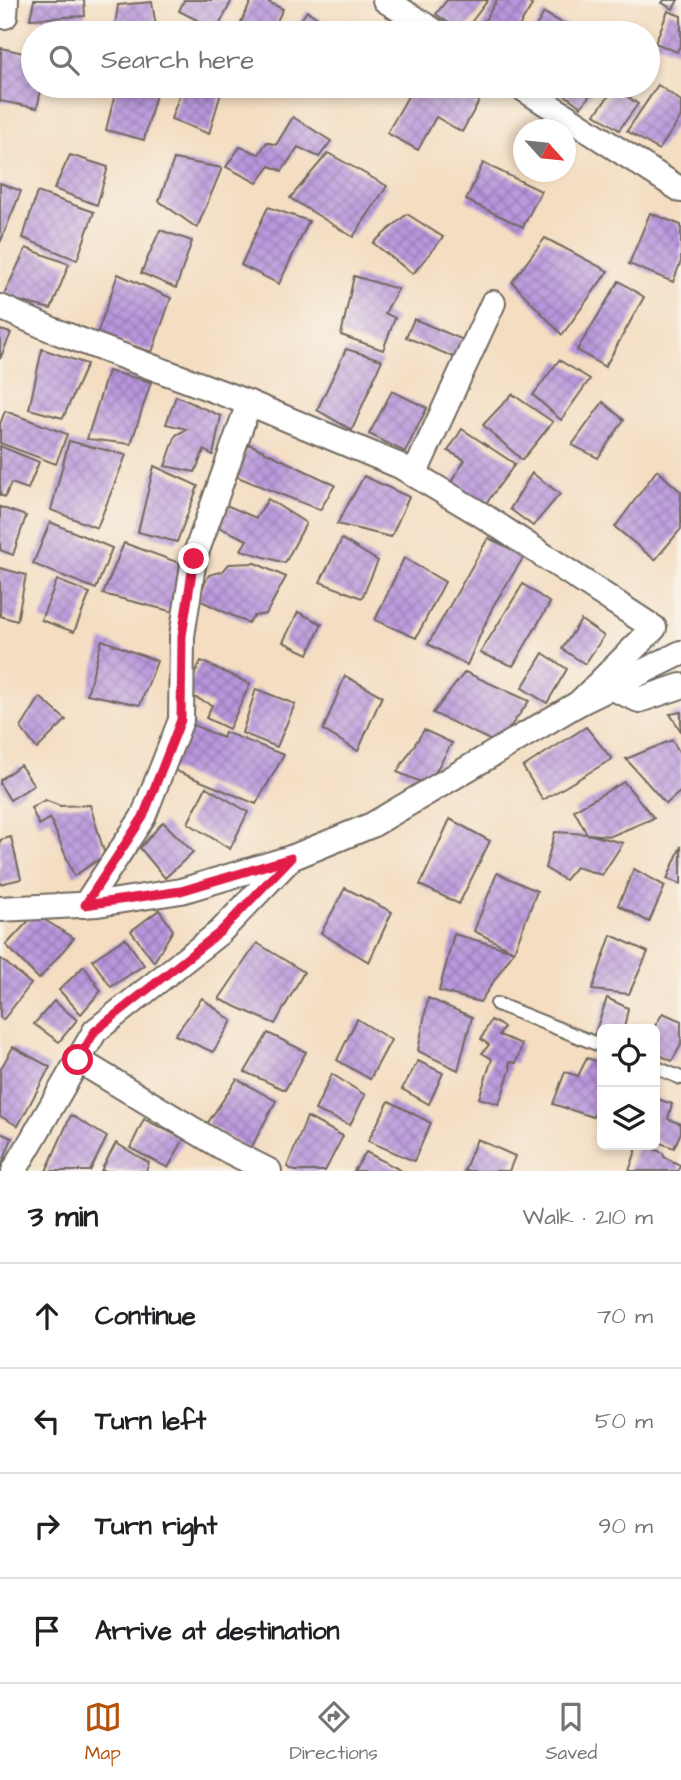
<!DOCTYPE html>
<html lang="en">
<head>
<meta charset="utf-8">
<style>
  body { margin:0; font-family:"Architects Daughter",sans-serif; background:#f6f6f6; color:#202124 }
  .controls { position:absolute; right:21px; bottom:21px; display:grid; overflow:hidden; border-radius:10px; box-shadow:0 4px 10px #0003 }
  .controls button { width:63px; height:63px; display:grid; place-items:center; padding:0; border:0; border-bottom:2px solid #e0e0e0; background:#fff; color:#202124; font:35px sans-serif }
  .compass { position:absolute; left:513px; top:119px; width:63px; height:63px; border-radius:50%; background:#fff; box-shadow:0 4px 10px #0003; rotate:117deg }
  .stop { position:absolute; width:21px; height:21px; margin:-16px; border:5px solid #e11d48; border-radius:50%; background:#fff }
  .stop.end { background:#e11d48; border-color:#fff; box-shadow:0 2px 7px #0008 }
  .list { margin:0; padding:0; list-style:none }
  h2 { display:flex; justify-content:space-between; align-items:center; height:91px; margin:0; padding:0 28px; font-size:30px }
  h2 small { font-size:23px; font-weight:400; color:#757577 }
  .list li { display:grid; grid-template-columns:46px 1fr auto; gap:21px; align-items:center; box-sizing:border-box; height:105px; padding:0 28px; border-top:2px solid #e0e0e0 }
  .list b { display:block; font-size:26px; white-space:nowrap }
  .list em { font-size:23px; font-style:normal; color:#757577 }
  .icon { flex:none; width:38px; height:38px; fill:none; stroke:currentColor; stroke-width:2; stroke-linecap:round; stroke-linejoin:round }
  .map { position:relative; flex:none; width:681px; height:1171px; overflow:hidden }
  .search { position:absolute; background:#fff; box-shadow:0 4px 10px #0003; left:21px; right:21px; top:21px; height:77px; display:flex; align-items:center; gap:18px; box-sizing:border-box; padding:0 24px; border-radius:38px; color:#757577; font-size:26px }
  .sheet { height:511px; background:#fff }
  nav { display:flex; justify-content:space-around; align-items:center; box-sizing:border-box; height:98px; border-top:2px solid #e0e0e0; background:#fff; font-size:19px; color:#757577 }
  nav a { display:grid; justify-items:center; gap:4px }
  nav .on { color:#b45309 }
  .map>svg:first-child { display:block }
  .building { fill:url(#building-cross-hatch) }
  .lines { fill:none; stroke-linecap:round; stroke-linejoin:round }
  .service-casing { stroke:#716960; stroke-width:16 }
  .minor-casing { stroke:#716960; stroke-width:28 }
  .service { stroke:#fff; stroke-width:12 }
  .minor { stroke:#fff; stroke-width:24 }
  .route { stroke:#e11d48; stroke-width:9 }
</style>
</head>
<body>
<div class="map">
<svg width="681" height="1171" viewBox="0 0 681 1171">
  <defs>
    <pattern id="building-cross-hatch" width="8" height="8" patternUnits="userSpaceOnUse" patternTransform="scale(1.75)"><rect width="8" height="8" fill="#b996dd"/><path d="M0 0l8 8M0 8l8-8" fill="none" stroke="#977bb3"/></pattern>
  </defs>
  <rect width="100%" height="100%" fill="#f7f3e8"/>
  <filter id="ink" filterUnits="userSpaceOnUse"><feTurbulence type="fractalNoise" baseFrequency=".0143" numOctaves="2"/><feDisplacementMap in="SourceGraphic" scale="14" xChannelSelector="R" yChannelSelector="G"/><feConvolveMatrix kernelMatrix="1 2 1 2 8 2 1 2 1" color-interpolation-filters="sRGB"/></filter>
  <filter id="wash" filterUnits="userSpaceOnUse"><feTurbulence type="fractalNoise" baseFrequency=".00686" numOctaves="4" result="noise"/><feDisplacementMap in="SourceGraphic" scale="28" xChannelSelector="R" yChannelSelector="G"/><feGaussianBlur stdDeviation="1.57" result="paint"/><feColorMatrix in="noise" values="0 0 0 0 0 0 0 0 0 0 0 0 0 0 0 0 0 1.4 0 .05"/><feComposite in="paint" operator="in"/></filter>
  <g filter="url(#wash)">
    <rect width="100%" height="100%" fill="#f4ddc1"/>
    <g id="blocks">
      <g class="building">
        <polygon points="34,0 84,0 85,16 30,19"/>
        <polygon points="184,0 232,0 217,30 179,11"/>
        <polygon points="252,0 264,0 283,9 271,33 250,33 238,28"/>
        <polygon points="447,0 488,0 463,33 436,14"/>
        <polygon points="497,0 523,0 532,5 515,33 484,33 479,30"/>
        <polygon points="664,0 678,0 673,9 662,3"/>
        <polygon points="152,2 157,33 114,33 118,5"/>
        <polygon points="307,11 338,31 337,33 292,33"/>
        <polygon points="668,11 681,16 681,44 677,52 655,43"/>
        <polygon points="544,13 581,33 532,33"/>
        <polygon points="1,48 33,55 33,86 42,86 37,108 0,101"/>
        <polygon points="658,85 681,101 681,117 659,150 627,131"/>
        <polygon points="117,86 158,86 144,140 106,130"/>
        <polygon points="183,86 223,86 209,134 171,119"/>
        <polygon points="414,86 463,86 482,96 462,132 436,117 418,150 387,133"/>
        <polygon points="560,86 597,86 581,107 557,89"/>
        <polygon points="615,88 638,104 619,130 595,114"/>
        <polygon points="293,117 331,141 319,157 298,147 282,171 270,166 257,183 226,167 240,147 259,154 267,142 276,145"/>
        <polygon points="328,153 387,186 353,237 290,198"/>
        <polygon points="70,155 108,167 97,205 54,189"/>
        <polygon points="174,159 222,168 197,228 159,201"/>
        <polygon points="483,163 541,191 523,227 466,200"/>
        <polygon points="0,183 21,191 0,243"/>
        <polygon points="37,192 94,212 77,260 23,238"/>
        <polygon points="268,207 309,221 279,284 241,265"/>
        <polygon points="650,213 681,225 681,261 673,282 629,264"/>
        <polygon points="407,214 443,237 413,274 373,243"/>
        <polygon points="160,230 192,241 176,288 141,273"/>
        <polygon points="545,238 608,271 562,335 512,282"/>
        <polygon points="26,248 69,264 51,309 3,297"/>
        <polygon points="118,274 171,298 152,352 97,334"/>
        <polygon points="354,276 398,289 385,313 395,318 383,350 341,335"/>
        <polygon points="619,281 644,297 605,367 577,350"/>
        <polygon points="414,319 466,341 458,359 406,337"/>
        <polygon points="0,330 11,333 0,359"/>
        <polygon points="42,349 87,364 63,418 29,409"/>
        <polygon points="346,349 382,360 352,430 317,410"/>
        <polygon points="559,360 590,379 561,420 533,395"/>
        <polygon points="108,371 151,382 131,444 87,439"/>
        <polygon points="392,391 427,408 405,452 369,434"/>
        <polygon points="512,394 553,422 522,460 483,425"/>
        <polygon points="176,396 221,416 213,455 204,450 195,472 165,466 176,435 187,429 166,424"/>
        <polygon points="603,402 624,420 598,458 572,445"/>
        <polygon points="5,411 67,434 56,464 0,443 0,424"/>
        <polygon points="462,429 515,464 485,505 451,482 465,460 448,451"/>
        <polygon points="69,441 126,455 97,528 51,510"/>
        <polygon points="249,444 335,485 320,510 235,476"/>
        <polygon points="0,446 39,462 28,489 11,483 5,497 0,495"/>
        <polygon points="154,466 198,486 177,542 138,532"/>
        <polygon points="657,470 681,492 681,529 655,560 615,527"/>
        <polygon points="532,473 560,494 533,526 510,509"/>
        <polygon points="364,476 409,497 391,537 337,524"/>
        <polygon points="268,499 306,523 285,563 241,550 247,540 214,525 224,504 256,518"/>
        <polygon points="0,507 26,516 13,555 0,550"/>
        <polygon points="50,522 112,548 96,589 33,564"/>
        <polygon points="488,538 525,555 493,606 467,665 428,644"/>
        <polygon points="342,539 378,561 362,598 320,582"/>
        <polygon points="124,543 188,566 174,612 103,594"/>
        <polygon points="404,558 445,582 416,638 375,620"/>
        <polygon points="255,563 286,577 266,614 254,616 248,623 197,599 209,575 223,571 229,564"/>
        <polygon points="0,568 26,575 17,621 0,616"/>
        <polygon points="57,580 90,593 74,632 41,620"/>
        <polygon points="523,584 550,603 513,666 480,653"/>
        <polygon points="298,612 322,624 308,654 283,642"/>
        <polygon points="581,620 604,636 585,664 562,649"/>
        <polygon points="102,640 157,661 140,705 87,694"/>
        <polygon points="543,653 567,669 547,703 522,688"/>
        <polygon points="201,661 250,684 229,729 206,718 212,705 185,693"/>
        <polygon points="465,672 529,701 498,744 433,713"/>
        <polygon points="345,676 382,696 358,751 323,730"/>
        <polygon points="256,689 295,704 277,747 242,733"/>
        <polygon points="40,697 66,720 37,749 21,728"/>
        <polygon points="681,712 681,731 670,714"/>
        <polygon points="189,723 223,738 225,732 284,755 256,804 169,768"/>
        <polygon points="586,727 612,759 543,800 523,767"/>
        <polygon points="424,730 452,743 428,785 397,772"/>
        <polygon points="672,740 681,755 681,791 666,804 626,759"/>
        <polygon points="20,765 34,785 10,800 0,784 0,780"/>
        <polygon points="624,782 654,818 611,836 587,834 623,843 602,875 576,867 565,880 545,868 555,832 587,834 574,810"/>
        <polygon points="206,787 248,812 230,849 188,823"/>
        <polygon points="45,800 60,806 90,805 105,855 74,876 50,818 39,825 31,808"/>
        <polygon points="450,819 490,841 459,904 420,885"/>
        <polygon points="163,822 193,852 165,878 140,848"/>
        <polygon points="11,837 21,879 0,884 0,840"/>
        <polygon points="681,846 681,884 667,879"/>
        <polygon points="634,869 665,886 649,922 618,905"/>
        <polygon points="497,873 537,891 514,951 480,1002 439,991 454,934 514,951 474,931"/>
        <polygon points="345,888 392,912 369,962 321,933"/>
        <polygon points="159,910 173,930 154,962 131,931"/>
        <polygon points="35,914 74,938 39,979 6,945"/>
        <polygon points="611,935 648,952 629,994 592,990"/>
        <polygon points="125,938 144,965 111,987 92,960"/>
        <polygon points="257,943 304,972 275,1024 219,999"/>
        <polygon points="0,958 31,984 3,1020 0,1017"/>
        <polygon points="84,966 101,991 81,1014 59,990"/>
        <polygon points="202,998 232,1021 213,1052 175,1035"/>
        <polygon points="428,998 472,1017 458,1070 418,1051"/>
        <polygon points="607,998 628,1008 624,1029 602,1029 602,1039 594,1036"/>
        <polygon points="54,1001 77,1020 59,1042 34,1024"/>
        <polygon points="663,1013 681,1021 681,1045 672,1061 655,1053 653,1029"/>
        <polygon points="357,1019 391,1040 370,1079 337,1060"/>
        <polygon points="491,1020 504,1027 499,1035 522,1044 516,1063 510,1062 509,1065 511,1067 499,1104 479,1098 492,1059 482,1053 489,1045 481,1039"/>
        <polygon points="268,1033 306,1052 285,1090 245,1072"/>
        <polygon points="13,1047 50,1067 18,1126 0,1116 0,1070"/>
        <polygon points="587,1058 602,1063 602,1096 593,1117 553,1104 565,1072 578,1076"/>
        <polygon points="418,1061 443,1073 429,1104 402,1089"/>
        <polygon points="332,1074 365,1095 350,1125 315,1110"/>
        <polygon points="237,1079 276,1101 250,1150 207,1124"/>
        <polygon points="655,1098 672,1104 668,1119 681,1124 681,1132 674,1148 655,1141"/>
        <polygon points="389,1101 431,1123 414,1161 368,1141"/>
        <polygon points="71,1115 107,1137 90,1171 46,1171"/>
        <polygon points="307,1117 343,1136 325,1171 295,1171 287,1167"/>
        <polygon points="144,1119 184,1139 168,1168 130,1148"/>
        <polygon points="0,1133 12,1138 0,1169"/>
        <polygon points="477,1139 515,1156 509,1171 464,1171"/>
        <polygon points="116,1143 149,1163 146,1171 101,1171"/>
        <polygon points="638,1145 645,1145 663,1153 664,1157 680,1165 678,1171 629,1171"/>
        <polygon points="366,1152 402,1171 354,1171"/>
      </g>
    </g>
  </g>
  <g filter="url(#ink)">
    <use href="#blocks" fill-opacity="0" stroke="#716960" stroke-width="2"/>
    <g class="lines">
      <g class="service-casing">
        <g id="service">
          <polyline points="497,1004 602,1046"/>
          <polyline points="655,1067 681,1078"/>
        </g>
      </g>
      <g class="minor-casing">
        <g id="minor">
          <polyline points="385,0 437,33"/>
          <polyline points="0,16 5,16 6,0"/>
          <polyline points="519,86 681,190"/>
          <polyline points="0,307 55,331 249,403 400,466 482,515 654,628 579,703"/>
          <polyline points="414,475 493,303"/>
          <polyline points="610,687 639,700 681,686"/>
          <polyline points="85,905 143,817 181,720 182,636 194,559 249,403"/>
          <polyline points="0,909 98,904 181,891 291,858 372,825 579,703 681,653"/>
          <polyline points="78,1060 227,1150 269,1171"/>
          <polyline points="14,1171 95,1031 220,932 291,858"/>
        </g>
      </g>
      <use href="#service" class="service"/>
      <use href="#minor" class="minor"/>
    </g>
  </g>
  <g class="lines" filter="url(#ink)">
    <polyline class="route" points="78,1060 95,1031 220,932 291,858 181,891 85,905 143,817 181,720 182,636 194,559"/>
  </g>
</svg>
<div class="controls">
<button><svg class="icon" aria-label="locate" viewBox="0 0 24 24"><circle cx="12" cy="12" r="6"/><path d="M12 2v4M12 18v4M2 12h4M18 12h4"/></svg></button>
<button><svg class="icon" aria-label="layers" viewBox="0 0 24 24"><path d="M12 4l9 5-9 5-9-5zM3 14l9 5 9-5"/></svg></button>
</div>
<svg class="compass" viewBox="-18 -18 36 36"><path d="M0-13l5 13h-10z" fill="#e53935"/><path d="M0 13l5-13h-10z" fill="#757577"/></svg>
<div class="stop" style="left:78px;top:1060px"></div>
<div class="stop end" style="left:194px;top:559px"></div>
<div class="search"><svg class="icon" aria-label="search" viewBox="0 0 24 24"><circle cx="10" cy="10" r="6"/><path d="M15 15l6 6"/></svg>Search here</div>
</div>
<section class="sheet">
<h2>3 min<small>Walk · 210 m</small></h2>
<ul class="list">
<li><svg class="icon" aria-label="ahead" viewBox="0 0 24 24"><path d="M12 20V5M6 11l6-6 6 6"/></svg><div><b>Continue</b></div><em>70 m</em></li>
<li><svg class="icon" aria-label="left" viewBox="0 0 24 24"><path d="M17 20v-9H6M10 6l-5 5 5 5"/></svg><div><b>Turn left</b></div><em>50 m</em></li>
<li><svg class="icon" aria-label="right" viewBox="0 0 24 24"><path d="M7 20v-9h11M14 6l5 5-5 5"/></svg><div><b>Turn right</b></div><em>90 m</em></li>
<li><svg class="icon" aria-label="arrive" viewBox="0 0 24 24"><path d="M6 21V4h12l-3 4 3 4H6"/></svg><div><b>Arrive at destination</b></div></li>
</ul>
</section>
<nav>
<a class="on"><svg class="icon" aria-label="map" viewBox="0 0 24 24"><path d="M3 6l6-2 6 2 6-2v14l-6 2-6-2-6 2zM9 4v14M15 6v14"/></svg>Map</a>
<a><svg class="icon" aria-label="directions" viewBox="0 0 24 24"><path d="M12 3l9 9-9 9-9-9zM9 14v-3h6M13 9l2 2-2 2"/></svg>Directions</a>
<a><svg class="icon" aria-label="saved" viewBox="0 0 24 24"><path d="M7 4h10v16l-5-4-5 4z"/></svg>Saved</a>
</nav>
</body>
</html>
